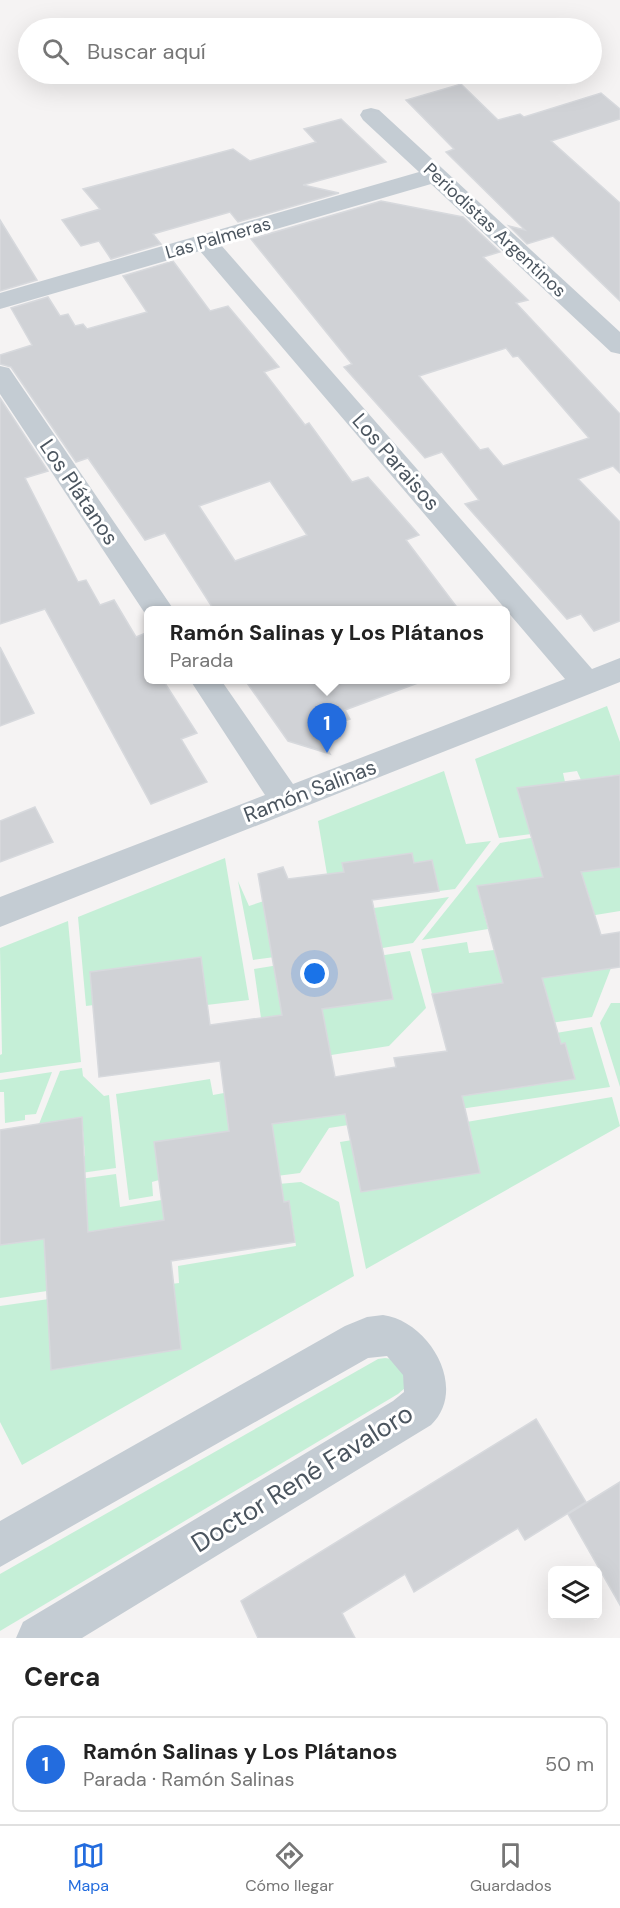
<!DOCTYPE html>
<html lang="es">
<head>
<meta charset="utf-8">
<style>
  body { margin:0; font-family:"DM Sans",sans-serif; background:#f2f2f2; color:#222 }
  .controls { position:absolute; right:18px; bottom:18px; display:grid; overflow:hidden; border-radius:9px; box-shadow:0 6px 24px #0002 }
  .controls button { width:54px; height:54px; display:grid; place-items:center; padding:0; border:0; border-bottom:2px solid #e0e0e0; background:#fff; color:#222; font:30px sans-serif }
  .you { position:absolute; left:315px; top:974px; width:21px; height:21px; margin:-15px; border:4px solid #fff; border-radius:50%; background:#1a73e8; box-shadow:0 0 0 9px #1a73e833 }
  .badge { display:grid; place-items:center; width:39px; height:39px; border-radius:50%; background:#236cde; color:#fff; font-size:20px; font-weight:700 }
  .pin { position:absolute; translate:-50% -50px; filter:drop-shadow(0 2px 3px #0008) }
  .pin::after { content:''; position:absolute; top:32px; width:21px; height:18px; background:inherit; clip-path:polygon(0 0,100% 0,50% 100%) }
  .popup { position:absolute; left:144px; top:606px; width:366px; height:78px; box-sizing:border-box; display:grid; place-content:center; border-radius:9px; background:#fff; filter:drop-shadow(0 2px 4px #0005); font-size:20px; white-space:nowrap; color:#767676 }
  .popup b { font-size:22px; color:#222 }
  .popup::after { content:''; position:absolute; left:50%; top:100%; margin-left:-12px; border:12px solid transparent; border-top-color:#fff }
  .list { margin:0; padding:0; list-style:none }
  h2 { display:flex; justify-content:space-between; align-items:center; height:78px; margin:0; padding:0 24px; font-size:26px }
  h2 small { font-size:20px; font-weight:400; color:#767676 }
  .list li { display:grid; grid-template-columns:39px 1fr auto; gap:18px; align-items:center; box-sizing:border-box; height:96px; margin:0 12px 12px; padding:0 12px; border:2px solid #e0e0e0; border-radius:9px }
  .list b { display:block; font-size:22px; white-space:nowrap }
  .list p { margin:0; font-size:20px; white-space:nowrap; color:#767676 }
  .list em { font-size:20px; font-style:normal; color:#767676 }
  .icon { flex:none; width:33px; height:33px; fill:none; stroke:currentColor; stroke-width:2; stroke-linecap:round; stroke-linejoin:round }
  .map { position:relative; flex:none; width:620px; height:1638px; overflow:hidden }
  .search { position:absolute; background:#fff; box-shadow:0 6px 24px #0002; left:18px; right:18px; top:18px; height:66px; display:flex; align-items:center; gap:15px; box-sizing:border-box; padding:0 21px; border-radius:33px; color:#767676; font-size:22px }
  .sheet { height:186px; background:#fff }
  nav { display:flex; justify-content:space-around; align-items:center; box-sizing:border-box; height:84px; border-top:2px solid #e0e0e0; background:#fff; font-size:16px; color:#767676 }
  nav a { display:grid; justify-items:center; gap:3px }
  nav .on { color:#236cde }
  .map>svg:first-child { display:block }
  .green { fill:#c5efd7 }
  .building { fill:#d0d2d6; stroke:#d7d9dd; stroke-width:1.5; fill-rule:evenodd }
  .lines { fill:none; stroke-linecap:round; stroke-linejoin:round }
  .minor { fill:#c4ccd3; fill-rule:evenodd }
  .labels { text-anchor:middle; dominant-baseline:central; stroke-width:6; stroke-linejoin:round; paint-order:stroke }
  .far-street-label { font-size:18px; fill:#4b555f; stroke:#fff }
  .street-label { font-size:21px; fill:#4b555f; stroke:#fff }
  .near-street-label { font-size:26px; fill:#4b555f; stroke:#fff }
</style>
</head>
<body>
<div class="map">
<svg width="620" height="1638" viewBox="0 0 620 1638">
  <rect width="100%" height="100%" fill="#f5f3f3"/>
  <g class="green">
    <polygon points="607,706 620,742 620,785 616,775 581,780 577,771 563,773 565,782 518,788 547,832 499,838 475,759"/>
    <polygon points="444,771 466,844 491,841 455,889 439,891 432,861 414,863 412,853 342,863 344,872 327,874 318,821"/>
    <polygon points="548,835 543,877 477,886 488,929 422,940 500,843"/>
    <polygon points="225,858 249,1000 198,1006 205,990 200,957 90,972 94,1005 86,1006 78,917"/>
    <polygon points="620,867 620,911 577,918 591,902 581,872"/>
    <polygon points="238,881 249,906 294,891 290,955 253,960"/>
    <polygon points="449,897 413,943 364,951 379,932 374,908"/>
    <polygon points="68,921 81,1062 0,1073 0,1055 2,1054 0,948"/>
    <polygon points="467,942 469,953 494,950 503,983 432,994 421,949"/>
    <polygon points="410,951 426,1008 389,1046 312,1058 322,1009 366,958"/>
    <polygon points="291,963 294,978 276,981 282,1015 261,1018 254,969"/>
    <polygon points="611,968 592,1017 537,1025 534,1015 552,1012 542,978"/>
    <polygon points="611,1003 620,1003 620,1087 600,1023"/>
    <polygon points="592,1027 610,1087 446,1111 443,1099 575,1079 565,1044 547,1046 544,1035"/>
    <polygon points="82,1068 83,1076 104,1096 109,1095 116,1168 67,1175 65,1159 85,1156 82,1118 39,1124 60,1071"/>
    <polygon points="52,1072 36,1114 25,1115 25,1120 5,1123 4,1092 0,1092 0,1080"/>
    <polygon points="210,1079 213,1095 224,1093 229,1131 154,1142 159,1180 152,1182 153,1196 129,1200 116,1094"/>
    <polygon points="612,1097 620,1126 366,1269 340,1142 371,1137 362,1192 479,1173 471,1135 449,1125"/>
    <polygon points="365,1110 368,1122 329,1128 300,1173 261,1178 259,1166 278,1162 272,1124"/>
    <polygon points="116,1174 120,1207 185,1196 187,1217 88,1232 85,1191 65,1181"/>
    <polygon points="301,1182 339,1202 354,1276 22,1465 0,1422 0,1306 49,1299 52,1370 181,1349 176,1305 155,1308 125,1290 179,1283 178,1266 296,1246 289,1201 269,1204 267,1185"/>
    <polygon points="44,1239 47,1291 0,1298 0,1245"/>
    <polygon points="385,1358 392,1359 403,1374 405,1388 398,1394 0,1631 0,1574 378,1359"/>
  </g>
  <g class="building">
    <polygon points="461,84 498,120 520,114 524,117 601,93 620,109 620,119 551,141 620,203 620,301 553,236 527,244 509,226 525,230 446,152 454,149 406,100"/>
    <polygon points="341,119 386,162 303,185 339,193 238,222 230,212 153,234 161,244 111,259 99,241 81,246 62,220 100,209 83,189 233,149 250,161 316,142 304,129"/>
    <path d="M 381,201 L 463,217 L 500,252 L 483,257 L 528,300 L 516,303 L 620,414 L 620,473 L 613,466 L 578,479 L 620,522 L 620,621 L 594,631 L 581,614 L 567,619 L 465,504 L 479,500 L 442,452 L 425,458 L 344,367 L 352,364 L 251,239 ZM 506,348 L 513,357 L 518,356 L 589,438 L 503,466 L 488,448 L 480,450 L 419,376 Z"/>
    <polygon points="0,220 37,280 0,291"/>
    <path d="M 173,261 L 210,311 L 228,306 L 279,367 L 264,372 L 305,425 L 309,423 L 352,482 L 368,477 L 419,535 L 406,540 L 459,610 L 214,610 L 165,533 L 145,540 L 88,458 L 76,462 L 11,367 L 0,364 L 0,355 L 32,345 L 11,308 L 48,297 L 60,316 L 68,314 L 75,326 L 83,324 L 87,329 L 147,312 L 123,276 ZM 270,481 L 307,535 L 235,561 L 199,506 Z"/>
    <polygon points="0,398 48,471 25,478 78,582 86,580 100,605 114,600 136,637 148,632 148,680 163,680 197,733 181,739 207,782 151,804 45,609 0,624"/>
    <polygon points="0,647 34,713 0,726"/>
    <polygon points="245,680 418,680 418,683 345,710 350,719 316,731 330,754 288,741"/>
    <polygon points="620,775 620,867 581,872 601,935 620,932 620,967 542,978 561,1044 565,1043 575,1079 462,1096 480,1173 361,1192 345,1114 272,1124 284,1202 289,1201 295,1242 171,1261 181,1349 51,1370 44,1239 0,1245 0,1130 82,1117 88,1232 164,1220 154,1142 229,1131 220,1061 99,1077 90,972 201,957 210,1025 282,1015 258,874 283,867 288,879 344,872 342,863 412,853 414,863 432,860 439,891 372,900 393,999 322,1009 335,1077 396,1067 394,1058 447,1051 432,994 503,983 477,886 543,877 517,788"/>
    <polygon points="35,807 53,842 0,862 0,821"/>
    <polygon points="536,1419 586,1502 525,1540 518,1528 414,1592 405,1574 342,1613 355,1638 258,1638 241,1601"/>
    <polygon points="620,1482 620,1605 568,1514"/>
  </g>
  <g class="lines">
    <g class="minor">
      <polygon points="371,108 379,110 620,332 620,354 611,352 431,184 221,245 592,669 620,658 620,682 0,927 0,897 265,795 190,680 221,680 293,784 565,679 200,251 0,309 0,293 419,172 363,120 360,115 363,110"/>
      <polygon points="0,366 9,368 174,610 148,610 148,618 0,394"/>
      <path d="M 383,1315 C 429,1321 469,1388 431,1425 L 82,1638 L 16,1638 L 23,1622 L 393,1401 L 404,1392 L 403,1375 L 387,1356 L 368,1358 L 0,1567 L 0,1521 L 345,1326 L 367,1317 Z"/>
    </g>
  </g>
  <g class="labels">
    <g class="far-street-label">
      <text transform="translate(495 230) rotate(43)">Periodistas Argentinos</text>
      <text transform="translate(218 238) rotate(-16)">Las Palmeras</text>
    </g>
    <g class="street-label">
      <text transform="translate(396 462) rotate(49)">Los Paraisos</text>
      <text transform="translate(79 492) rotate(56)">Los Plátanos</text>
      <text transform="translate(310 791) rotate(-21)">Ramón Salinas</text>
    </g>
    <g class="near-street-label">
      <text transform="translate(302 1478) rotate(-32)">Doctor René Favaloro</text>
    </g>
  </g>
</svg>
<div class="controls">
<button><svg class="icon" aria-label="layers" viewBox="0 0 24 24"><path d="M12 4l9 5-9 5-9-5zM3 14l9 5 9-5"/></svg></button>
</div>
<div class="you"></div>
<div class="pin badge" style="left:327px;top:753px">1</div>
<div class="popup"><b>Ramón Salinas y Los Plátanos</b>Parada</div>
<div class="search"><svg class="icon" aria-label="search" viewBox="0 0 24 24"><circle cx="10" cy="10" r="6"/><path d="M15 15l6 6"/></svg>Buscar aquí</div>
</div>
<section class="sheet">
<h2>Cerca<small></small></h2>
<ul class="list">
<li><span class="badge">1</span><div><b>Ramón Salinas y Los Plátanos</b><p>Parada · Ramón Salinas</p></div><em>50 m</em></li>
</ul>
</section>
<nav>
<a class="on"><svg class="icon" aria-label="map" viewBox="0 0 24 24"><path d="M3 6l6-2 6 2 6-2v14l-6 2-6-2-6 2zM9 4v14M15 6v14"/></svg>Mapa</a>
<a><svg class="icon" aria-label="directions" viewBox="0 0 24 24"><path d="M12 3l9 9-9 9-9-9zM9 14v-3h6M13 9l2 2-2 2"/></svg>Cómo llegar</a>
<a><svg class="icon" aria-label="saved" viewBox="0 0 24 24"><path d="M7 4h10v16l-5-4-5 4z"/></svg>Guardados</a>
</nav>
</body>
</html>
